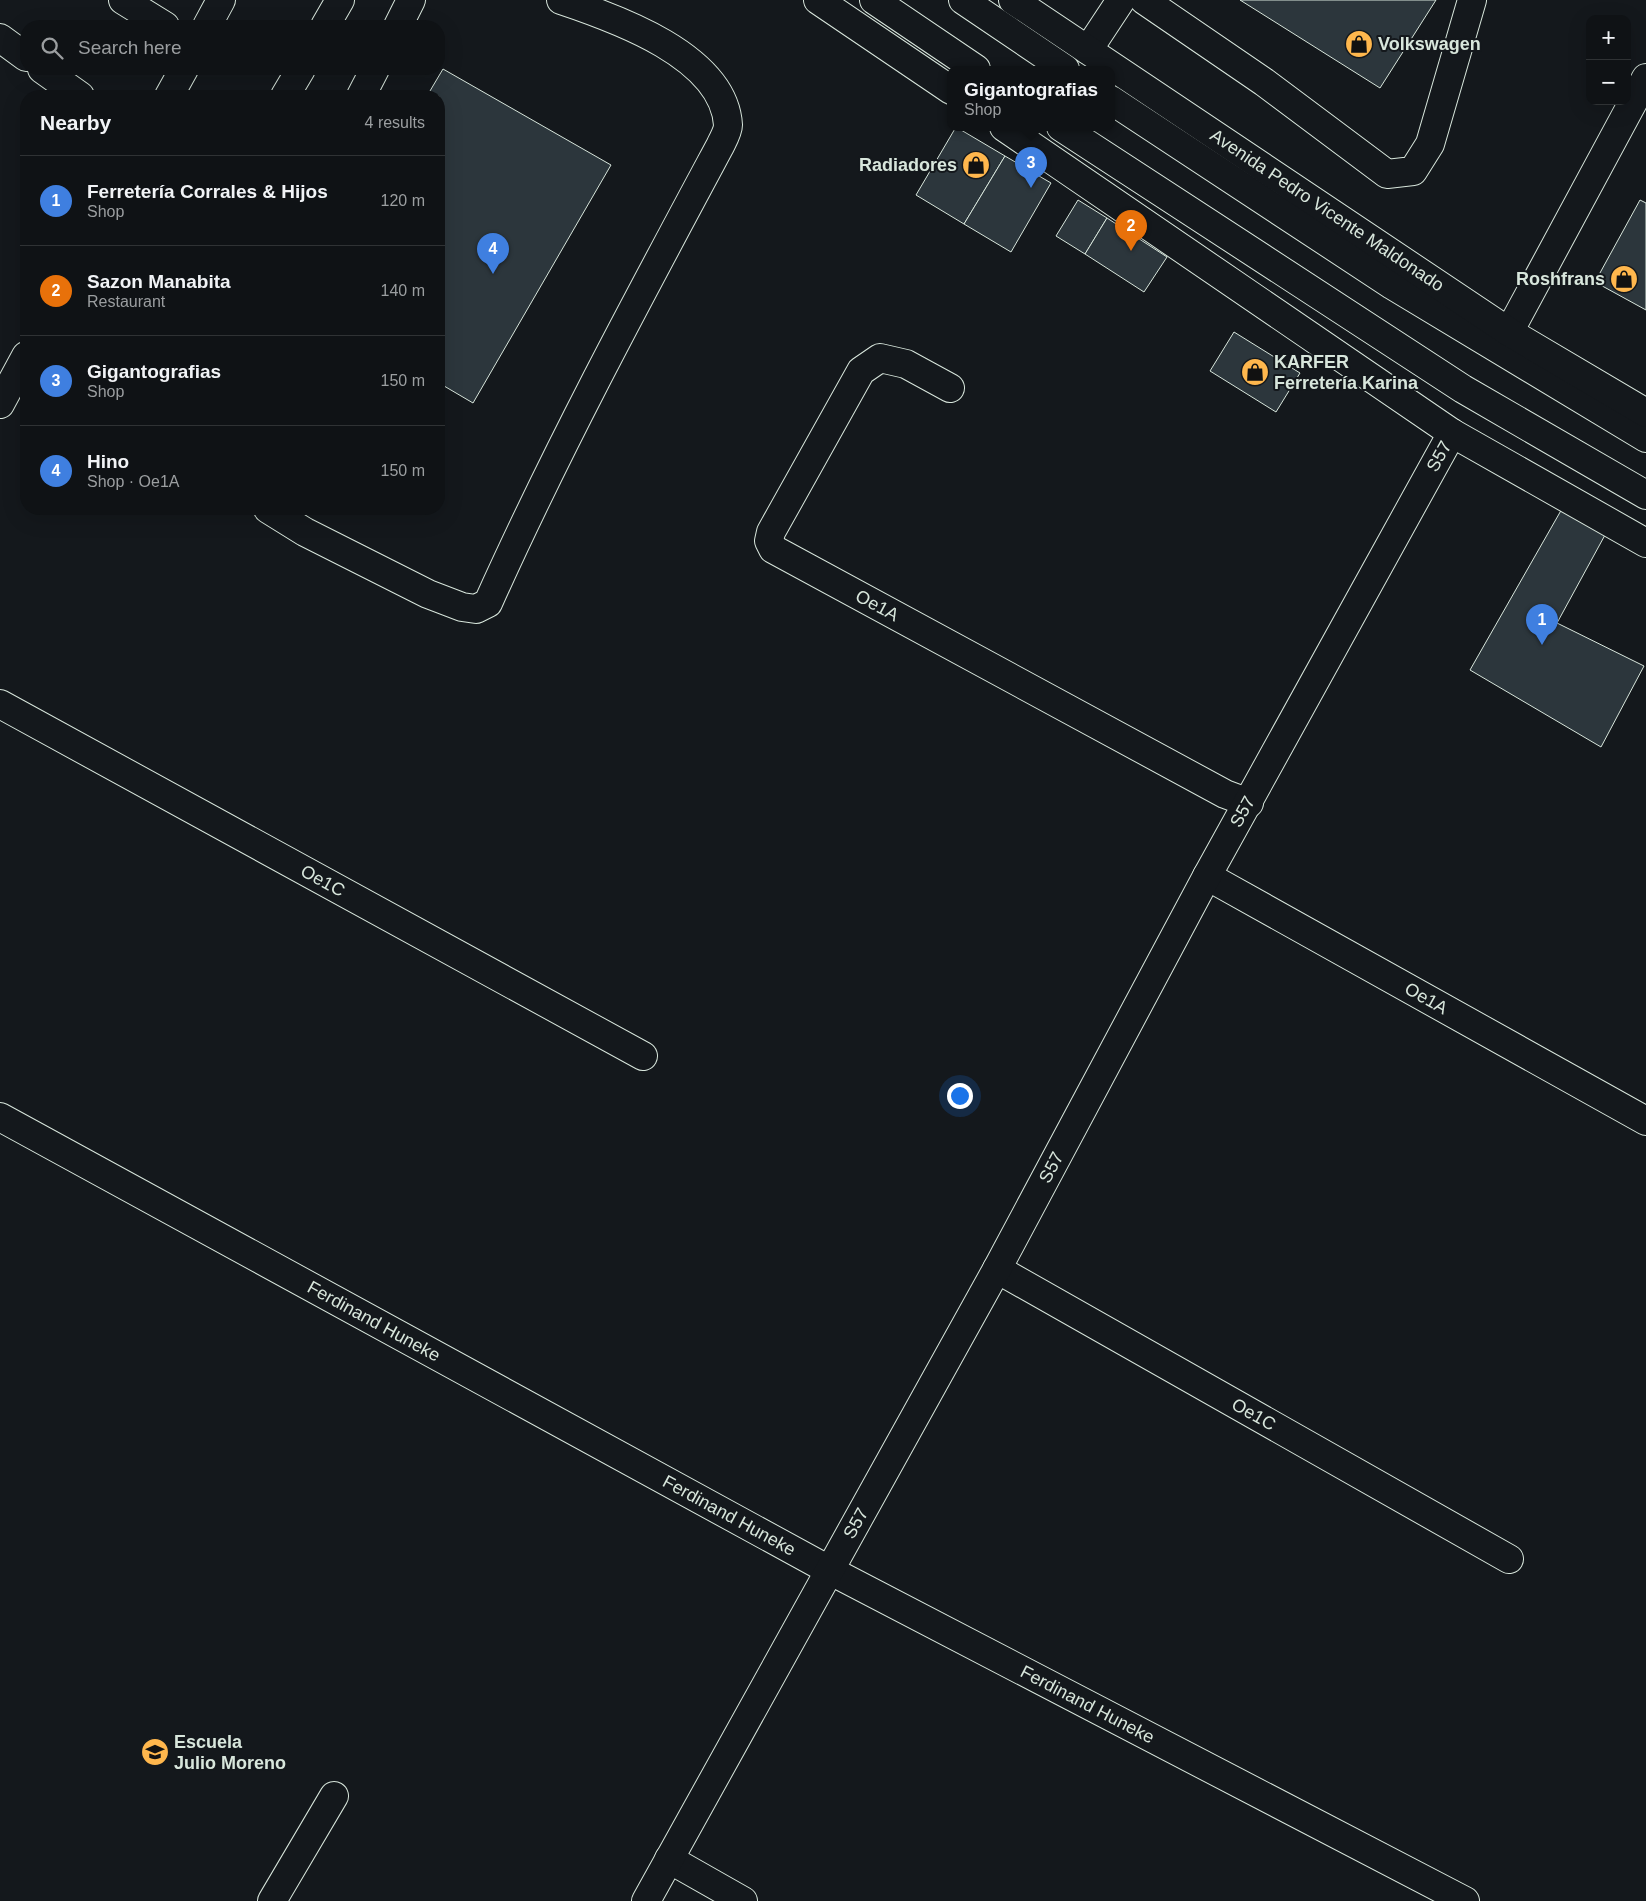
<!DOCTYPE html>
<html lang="en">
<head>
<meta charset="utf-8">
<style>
  body { margin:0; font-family:Helvetica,sans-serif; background:#1d2022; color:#f1f3f6 }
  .controls { position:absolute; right:15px; top:15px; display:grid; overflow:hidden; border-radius:10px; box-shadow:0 5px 20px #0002 }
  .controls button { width:45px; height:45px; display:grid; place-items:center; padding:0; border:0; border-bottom:1px solid #2f3234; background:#0f1215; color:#f1f3f6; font:25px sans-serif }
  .you { position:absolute; left:959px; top:1095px; width:18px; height:18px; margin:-12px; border:4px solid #fff; border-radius:50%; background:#1a73e8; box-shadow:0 0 0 8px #1a73e833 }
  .badge { display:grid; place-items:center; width:32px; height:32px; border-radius:50%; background:#d93025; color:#fff; font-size:16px; font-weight:700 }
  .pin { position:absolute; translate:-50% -41px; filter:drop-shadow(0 1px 2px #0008) }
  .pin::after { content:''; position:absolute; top:26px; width:18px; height:15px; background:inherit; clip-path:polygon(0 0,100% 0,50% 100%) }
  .popup { position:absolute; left:947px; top:66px; width:168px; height:65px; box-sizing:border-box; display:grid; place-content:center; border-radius:10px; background:#0f1215; filter:drop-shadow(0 1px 4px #0005); font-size:16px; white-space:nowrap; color:#9b9ea0 }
  .popup b { font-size:19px; color:#f1f3f6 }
  .popup::after { content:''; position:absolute; left:50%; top:100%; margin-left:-10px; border:10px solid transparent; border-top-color:#0f1215 }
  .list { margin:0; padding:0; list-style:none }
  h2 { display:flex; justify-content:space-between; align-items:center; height:65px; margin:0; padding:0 20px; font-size:21px }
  h2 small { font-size:16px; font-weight:400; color:#9b9ea0 }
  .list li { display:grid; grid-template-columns:32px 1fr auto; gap:15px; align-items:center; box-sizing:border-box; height:90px; padding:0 20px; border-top:1px solid #2f3234 }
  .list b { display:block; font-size:19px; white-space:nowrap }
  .list p { margin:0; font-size:16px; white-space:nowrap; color:#9b9ea0 }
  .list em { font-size:16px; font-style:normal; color:#9b9ea0 }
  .icon { flex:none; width:28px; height:28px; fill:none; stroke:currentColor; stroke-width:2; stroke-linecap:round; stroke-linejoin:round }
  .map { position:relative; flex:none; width:1646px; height:1901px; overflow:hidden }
  .search { position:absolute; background:#0f1215; box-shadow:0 5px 20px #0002; left:20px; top:20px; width:425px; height:55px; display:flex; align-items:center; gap:12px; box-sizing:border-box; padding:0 18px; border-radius:20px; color:#9b9ea0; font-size:19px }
  .panel { position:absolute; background:#0f1215; box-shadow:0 5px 20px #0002; left:20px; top:90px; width:425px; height:425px; border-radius:20px }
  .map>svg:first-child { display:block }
  .building { fill:#2c363c; stroke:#d8e6dc }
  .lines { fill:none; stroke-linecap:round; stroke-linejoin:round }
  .minor-casing { stroke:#d8e6dc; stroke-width:30 }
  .major-casing { stroke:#d8e6dc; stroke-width:30 }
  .minor { stroke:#14181c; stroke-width:28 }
  .major { stroke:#14181c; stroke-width:28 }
  .labels { text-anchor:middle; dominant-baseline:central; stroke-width:4; stroke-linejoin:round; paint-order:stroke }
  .poi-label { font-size:18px; font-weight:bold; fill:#d8e6dc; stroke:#14181c; text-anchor:start }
  .street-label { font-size:18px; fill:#d8e6dc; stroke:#14181c }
</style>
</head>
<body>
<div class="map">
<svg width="1646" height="1901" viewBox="0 0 1646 1901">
  <rect width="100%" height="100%" fill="#14181c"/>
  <g class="building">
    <polygon points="1240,0 1436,0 1380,88"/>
    <polygon points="443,69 611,165 473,403 439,383 439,96 427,96"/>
    <polygon points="956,127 1005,156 964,224 916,195"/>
    <polygon points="1005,156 1051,183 1011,252 964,224"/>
    <polygon points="1078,200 1107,218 1085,254 1056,236"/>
    <polygon points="1640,200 1646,203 1646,310 1595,282"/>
    <polygon points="1107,218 1167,257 1144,292 1085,254"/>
    <polygon points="1234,332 1300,373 1276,412 1210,371"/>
    <polygon points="1563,507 1605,535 1557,623 1644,666 1601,747 1470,670"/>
  </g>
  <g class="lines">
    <g class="minor-casing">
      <g id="minor">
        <polyline points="123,0 165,26"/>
        <polyline points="874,0 976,69"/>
        <polyline points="963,0 1065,69"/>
        <polyline points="1144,0 1264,82 1387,174 1413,171 1430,144 1472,0"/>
        <polyline points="207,26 221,0"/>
        <polyline points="325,26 340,0"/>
        <polyline points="398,26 411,0"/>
        <polyline points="0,38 26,57"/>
        <polyline points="1088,50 1121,0"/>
        <polyline points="42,69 80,96"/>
        <polyline points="169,96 184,69"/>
        <polyline points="285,96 301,69"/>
        <polyline points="361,96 375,69"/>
        <polyline points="1111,100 1392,285 1646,438"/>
        <polyline points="1061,127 1463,389 1646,495"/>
        <polyline points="1509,332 1646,78"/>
        <path id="s1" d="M 950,388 L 906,364 L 880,358 L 861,371 L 771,532 L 769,541 L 773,549 L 1225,794 L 1249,803"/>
        <polyline points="0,404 26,356"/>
        <path d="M 268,509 L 305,532 L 428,594 L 462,607 L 476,609 L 488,603 C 558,447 639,297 720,146 C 723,140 728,131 728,125 C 724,56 615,18 561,0"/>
        <path id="s2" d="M 0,704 L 643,1056"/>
        <path id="s3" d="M 1207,876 L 1646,1121"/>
        <path id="s4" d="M 0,1117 L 829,1570 L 1465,1901"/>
        <path id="s5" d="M 997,1269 L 1509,1559"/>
        <polyline points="669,1859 743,1901"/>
        <polyline points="272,1901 334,1796"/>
        <path id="s6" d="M 646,1901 L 997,1269 L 1207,876 L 1452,433"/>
      </g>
    </g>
    <g class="major-casing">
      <g id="major">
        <polyline points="818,0 951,90"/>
        <path id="s7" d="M 1013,0 L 1509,332 L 1646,413"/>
        <polyline points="1004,127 1452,433 1646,543"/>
      </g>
    </g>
    <use href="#minor" class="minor"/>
    <use href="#major" class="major"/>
  </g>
  <defs>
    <g id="shop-disc" transform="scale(1.4375)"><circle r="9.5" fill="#ffb74d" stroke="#14181c"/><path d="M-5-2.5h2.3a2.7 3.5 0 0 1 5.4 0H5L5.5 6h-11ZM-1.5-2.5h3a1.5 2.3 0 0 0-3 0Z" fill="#111"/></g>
    <g id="school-disc" transform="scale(1.4375)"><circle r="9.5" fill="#ffb74d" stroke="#14181c"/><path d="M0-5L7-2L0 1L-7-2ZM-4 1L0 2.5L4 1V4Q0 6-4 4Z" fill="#111"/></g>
  </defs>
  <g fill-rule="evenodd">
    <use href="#shop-disc" x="1359" y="44"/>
    <use href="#shop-disc" x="976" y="165"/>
    <use href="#shop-disc" x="1624" y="279"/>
    <use href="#shop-disc" x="1255" y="372"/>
    <use href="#school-disc" x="155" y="1752"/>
  </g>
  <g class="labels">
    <g class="poi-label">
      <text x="1378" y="44">Volkswagen</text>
      <text x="957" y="165" text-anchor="end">Radiadores</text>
      <text x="1605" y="279" text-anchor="end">Roshfrans</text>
      <text x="1274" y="362">KARFER<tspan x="1274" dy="21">Ferretería Karina</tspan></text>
      <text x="174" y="1742">Escuela<tspan x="174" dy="21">Julio Moreno</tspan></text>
    </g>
    <g class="street-label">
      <text stroke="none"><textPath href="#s7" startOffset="378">Avenida Pedro Vicente Maldonado</textPath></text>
      <text stroke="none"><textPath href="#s6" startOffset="1648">S57</textPath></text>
      <text stroke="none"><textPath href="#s1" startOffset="421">Oe1A</textPath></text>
      <text stroke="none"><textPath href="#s6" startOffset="1242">S57</textPath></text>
      <text stroke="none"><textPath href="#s2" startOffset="368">Oe1C</textPath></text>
      <text stroke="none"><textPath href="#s3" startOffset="251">Oe1A</textPath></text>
      <text stroke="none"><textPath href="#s6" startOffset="838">S57</textPath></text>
      <text stroke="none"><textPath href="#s4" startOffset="426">Ferdinand Huneke</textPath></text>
      <text stroke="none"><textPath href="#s5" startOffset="295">Oe1C</textPath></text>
      <text stroke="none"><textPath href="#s4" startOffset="831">Ferdinand Huneke</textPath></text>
      <text stroke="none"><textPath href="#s6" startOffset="432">S57</textPath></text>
      <text stroke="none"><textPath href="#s4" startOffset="1236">Ferdinand Huneke</textPath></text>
    </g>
  </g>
</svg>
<div class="controls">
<button>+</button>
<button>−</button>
</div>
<div class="you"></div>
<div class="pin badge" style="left:1542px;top:645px;background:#3f7fe0">1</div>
<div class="pin badge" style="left:1131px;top:251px;background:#e8710a">2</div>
<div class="pin badge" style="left:1031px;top:188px;background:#3f7fe0">3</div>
<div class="popup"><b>Gigantografias</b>Shop</div>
<div class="pin badge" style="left:493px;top:274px;background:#3f7fe0">4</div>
<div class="search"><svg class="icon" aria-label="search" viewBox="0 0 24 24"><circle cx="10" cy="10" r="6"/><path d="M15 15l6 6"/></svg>Search here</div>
<section class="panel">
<h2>Nearby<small>4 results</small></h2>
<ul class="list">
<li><span class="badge" style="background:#3f7fe0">1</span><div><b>Ferretería Corrales &amp; Hijos</b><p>Shop</p></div><em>120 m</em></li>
<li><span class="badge" style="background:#e8710a">2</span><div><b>Sazon Manabita</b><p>Restaurant</p></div><em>140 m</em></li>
<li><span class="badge" style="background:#3f7fe0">3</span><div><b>Gigantografias</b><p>Shop</p></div><em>150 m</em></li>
<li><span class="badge" style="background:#3f7fe0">4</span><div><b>Hino</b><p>Shop · Oe1A</p></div><em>150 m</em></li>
</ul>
</section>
</div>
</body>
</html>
